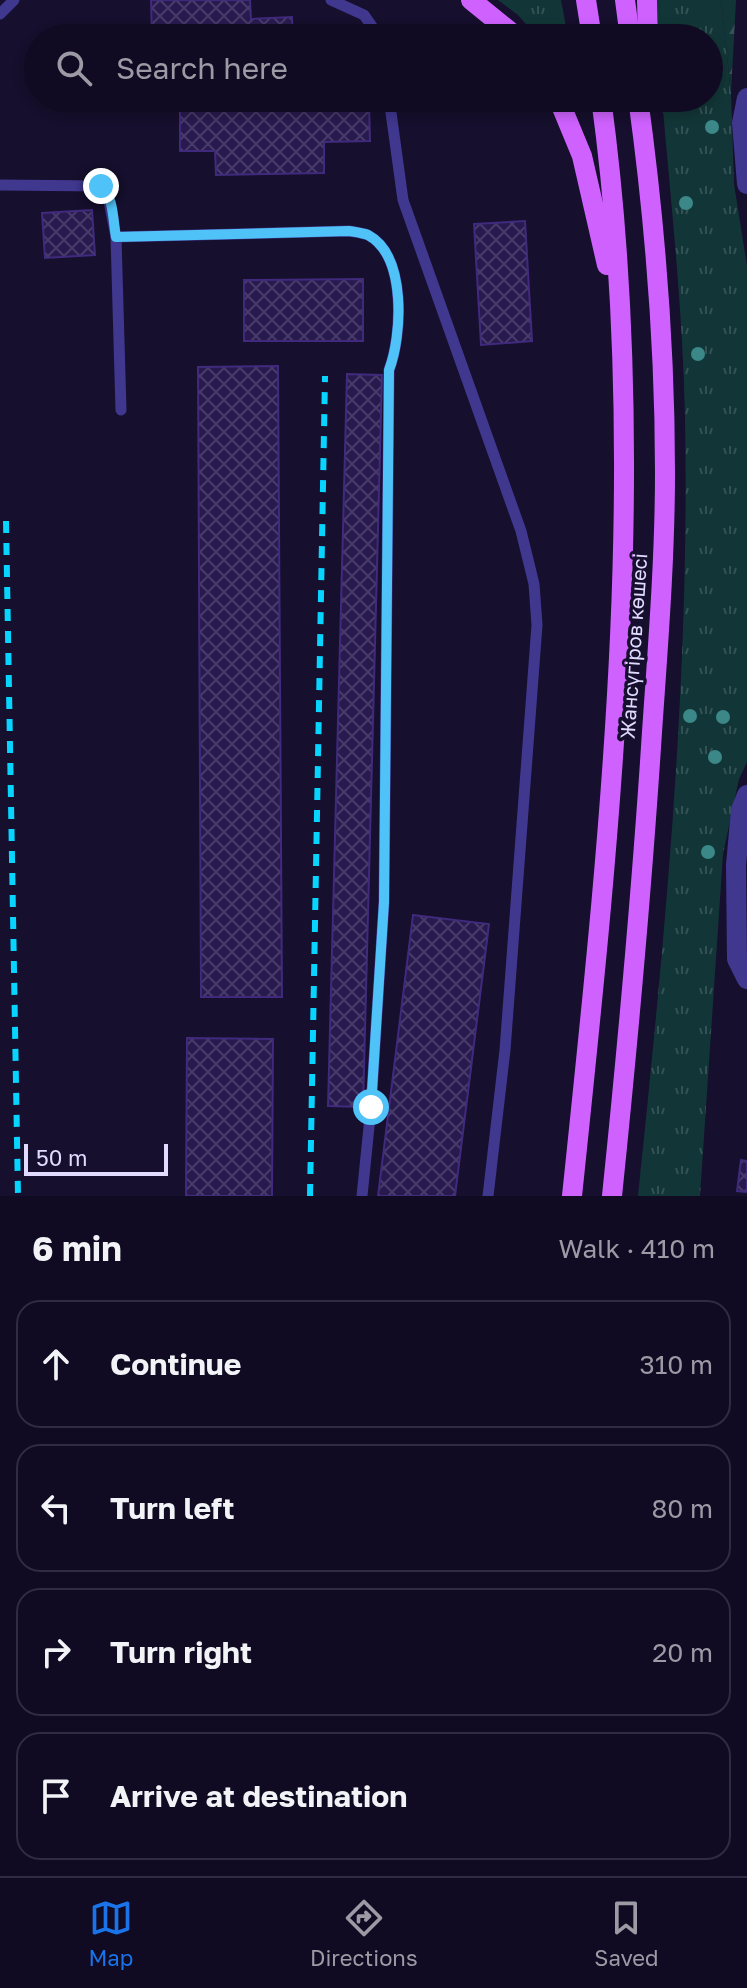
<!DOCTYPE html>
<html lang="en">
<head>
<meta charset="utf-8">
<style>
  body { margin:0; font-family:"Golos Text",sans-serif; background:#1e192f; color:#f1f3f6 }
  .scale { position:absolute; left:24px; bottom:20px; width:144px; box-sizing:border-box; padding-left:8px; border:4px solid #e1dbff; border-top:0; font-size:22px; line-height:28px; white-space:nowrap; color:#e1dbff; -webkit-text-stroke:6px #160f2d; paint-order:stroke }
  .stop { position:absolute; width:24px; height:24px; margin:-18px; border:6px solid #4fc3f7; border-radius:50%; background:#fff }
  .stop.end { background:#4fc3f7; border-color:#fff; box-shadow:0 2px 8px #0008 }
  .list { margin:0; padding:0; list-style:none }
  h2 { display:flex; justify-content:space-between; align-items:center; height:104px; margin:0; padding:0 32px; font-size:34px }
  h2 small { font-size:26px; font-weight:400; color:#9c9ba5 }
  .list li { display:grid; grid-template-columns:52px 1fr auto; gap:24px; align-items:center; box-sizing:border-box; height:128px; margin:0 16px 16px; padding:0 16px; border:2px solid #302b40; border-radius:24px }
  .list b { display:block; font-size:30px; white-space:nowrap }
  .list em { font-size:26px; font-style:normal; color:#9c9ba5 }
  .icon { flex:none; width:44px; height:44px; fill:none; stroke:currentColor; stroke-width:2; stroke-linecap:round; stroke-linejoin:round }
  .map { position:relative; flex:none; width:747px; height:1196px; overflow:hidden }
  .search { position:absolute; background:#100b22; box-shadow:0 4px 12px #0003; left:24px; right:24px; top:24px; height:88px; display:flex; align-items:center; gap:20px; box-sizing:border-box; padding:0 28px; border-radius:44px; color:#9c9ba5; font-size:30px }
  .sheet { height:680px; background:#100b22 }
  nav { display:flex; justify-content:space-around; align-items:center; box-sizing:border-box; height:112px; border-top:2px solid #302b40; background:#100b22; font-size:22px; color:#9c9ba5 }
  nav a { display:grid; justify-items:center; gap:4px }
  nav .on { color:#1a73e8 }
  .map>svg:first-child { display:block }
  .grass { fill:url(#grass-tufts) }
  .forest { fill:url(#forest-firs) }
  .building { fill:url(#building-cross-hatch); stroke:#402a7d; stroke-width:2 }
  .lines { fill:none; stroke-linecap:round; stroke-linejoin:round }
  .lane { stroke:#40378f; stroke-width:11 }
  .street { stroke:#40378f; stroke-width:20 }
  .primary { stroke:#cf62ff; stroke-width:20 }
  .rail { stroke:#07d5ff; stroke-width:6; stroke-dasharray:12 10; stroke-linecap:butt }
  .tree { fill:#3c8787 }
  .route { stroke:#4fc3f7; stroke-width:10 }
  .labels { text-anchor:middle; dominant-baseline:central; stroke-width:7; stroke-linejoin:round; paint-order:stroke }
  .street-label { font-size:20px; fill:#e1dbff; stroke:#160f2d }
</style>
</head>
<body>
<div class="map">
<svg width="747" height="1196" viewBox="0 0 747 1196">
  <defs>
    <pattern id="grass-tufts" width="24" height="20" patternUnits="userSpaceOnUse" patternTransform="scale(2)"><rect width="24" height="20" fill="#123637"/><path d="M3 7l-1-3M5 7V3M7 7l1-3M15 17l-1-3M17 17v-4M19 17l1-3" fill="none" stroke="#345255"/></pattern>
    <pattern id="forest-firs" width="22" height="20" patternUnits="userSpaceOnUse" patternTransform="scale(2)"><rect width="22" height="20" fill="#123637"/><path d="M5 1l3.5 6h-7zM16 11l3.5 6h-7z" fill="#345255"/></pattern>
    <pattern id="building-cross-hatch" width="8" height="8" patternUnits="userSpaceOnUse" patternTransform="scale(2)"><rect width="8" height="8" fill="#281a4f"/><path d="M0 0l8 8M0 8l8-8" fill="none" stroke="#473b69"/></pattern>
  </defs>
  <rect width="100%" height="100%" fill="#160f2d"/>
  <g class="grass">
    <polygon points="498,0 561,0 568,38 538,38 518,15"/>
    <path d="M 657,0 L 721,0 L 731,93 L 734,184 L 747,266 L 747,762 L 739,779 L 723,854 L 700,1196 L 638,1196 C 665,937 690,679 685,418 C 683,311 671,204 662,98 L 709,98 L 709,38 L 659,38 Z"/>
  </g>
  <polygon class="forest" points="721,0 736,0 731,93"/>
  <g class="building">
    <polygon points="151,0 250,0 251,19 292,17 293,38 152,38"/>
    <polygon points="369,102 370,141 324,142 324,173 216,175 215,151 180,151 180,106"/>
    <polygon points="92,210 95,255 45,258 42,213"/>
    <polygon points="525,221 532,341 481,345 474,224"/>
    <polygon points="363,279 363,341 244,341 244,280"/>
    <polygon points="278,366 282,997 201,997 198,367"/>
    <polygon points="347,374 382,375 363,1107 328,1106"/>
    <polygon points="413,915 489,924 455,1196 378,1196"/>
    <polygon points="187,1038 273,1039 272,1196 186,1196"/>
    <polygon points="741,1160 747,1161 747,1192 737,1191"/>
  </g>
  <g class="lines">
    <g class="lane">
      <polyline points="331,0 364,15 380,38"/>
      <polyline points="0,14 14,0"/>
      <polyline points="389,98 403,200 521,531 534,584 537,625 505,1050 488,1196"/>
      <polyline points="0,185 101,186 107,191 116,237 121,410"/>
      <path d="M 116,237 L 349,231 C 355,232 363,233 368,235 C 407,256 402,336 389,370 L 384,902 L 371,1107 L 362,1196"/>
    </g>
    <g class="street">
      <polyline points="747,98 742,123 747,184"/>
      <polyline points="747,795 741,810 736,865 737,959 747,979"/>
    </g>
    <g class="primary">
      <polyline points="471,0 518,38"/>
      <polyline points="586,0 592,38"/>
      <polyline points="625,0 630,38"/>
      <polyline points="647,0 648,38"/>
      <polyline points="558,98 582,156 607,265"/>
      <path d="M 572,1196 C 610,832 651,463 601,98"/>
      <path d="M 612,1196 C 628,1041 642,887 652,732 C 658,645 665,559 665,472 C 665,347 655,222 638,98"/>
    </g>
    <g class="rail">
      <polyline points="6,521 18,1196"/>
      <polyline points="310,1196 325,376"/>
    </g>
  </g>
  <g class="tree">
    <circle cx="712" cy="127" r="7"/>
    <circle cx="686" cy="203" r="7"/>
    <circle cx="698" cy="354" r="7"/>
    <circle cx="690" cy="716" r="7"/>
    <circle cx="723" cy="717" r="7"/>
    <circle cx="715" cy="757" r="7"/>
    <circle cx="708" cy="852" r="7"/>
  </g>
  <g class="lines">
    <path class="route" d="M 101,186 C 114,196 113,222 116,237 L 349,231 C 355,232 363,233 368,235 C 407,256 402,336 389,370 L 384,902 L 371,1107"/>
  </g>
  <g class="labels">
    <g class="street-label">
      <text transform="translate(633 646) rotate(-86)">Жансүгіров көшесі</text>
    </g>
  </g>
</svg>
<div class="scale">50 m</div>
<div class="stop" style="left:371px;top:1107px"></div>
<div class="stop end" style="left:101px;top:186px"></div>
<div class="search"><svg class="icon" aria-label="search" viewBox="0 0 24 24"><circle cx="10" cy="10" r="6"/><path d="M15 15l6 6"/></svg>Search here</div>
</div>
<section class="sheet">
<h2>6 min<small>Walk · 410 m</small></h2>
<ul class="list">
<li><svg class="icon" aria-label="ahead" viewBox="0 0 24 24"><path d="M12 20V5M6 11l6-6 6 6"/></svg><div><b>Continue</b></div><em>310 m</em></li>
<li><svg class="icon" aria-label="left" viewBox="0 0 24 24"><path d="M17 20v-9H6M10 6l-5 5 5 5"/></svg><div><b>Turn left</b></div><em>80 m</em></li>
<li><svg class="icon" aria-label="right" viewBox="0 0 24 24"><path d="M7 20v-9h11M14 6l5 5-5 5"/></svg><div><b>Turn right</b></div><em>20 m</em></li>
<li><svg class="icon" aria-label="arrive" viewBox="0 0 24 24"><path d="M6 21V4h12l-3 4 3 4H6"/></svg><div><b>Arrive at destination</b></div></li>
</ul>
</section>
<nav>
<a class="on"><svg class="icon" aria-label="map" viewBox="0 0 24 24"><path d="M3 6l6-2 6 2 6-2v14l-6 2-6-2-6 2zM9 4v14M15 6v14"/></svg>Map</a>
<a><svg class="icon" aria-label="directions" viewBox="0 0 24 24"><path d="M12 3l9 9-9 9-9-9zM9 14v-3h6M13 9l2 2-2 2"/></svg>Directions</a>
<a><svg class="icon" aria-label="saved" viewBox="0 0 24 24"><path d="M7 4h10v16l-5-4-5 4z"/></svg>Saved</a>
</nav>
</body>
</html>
